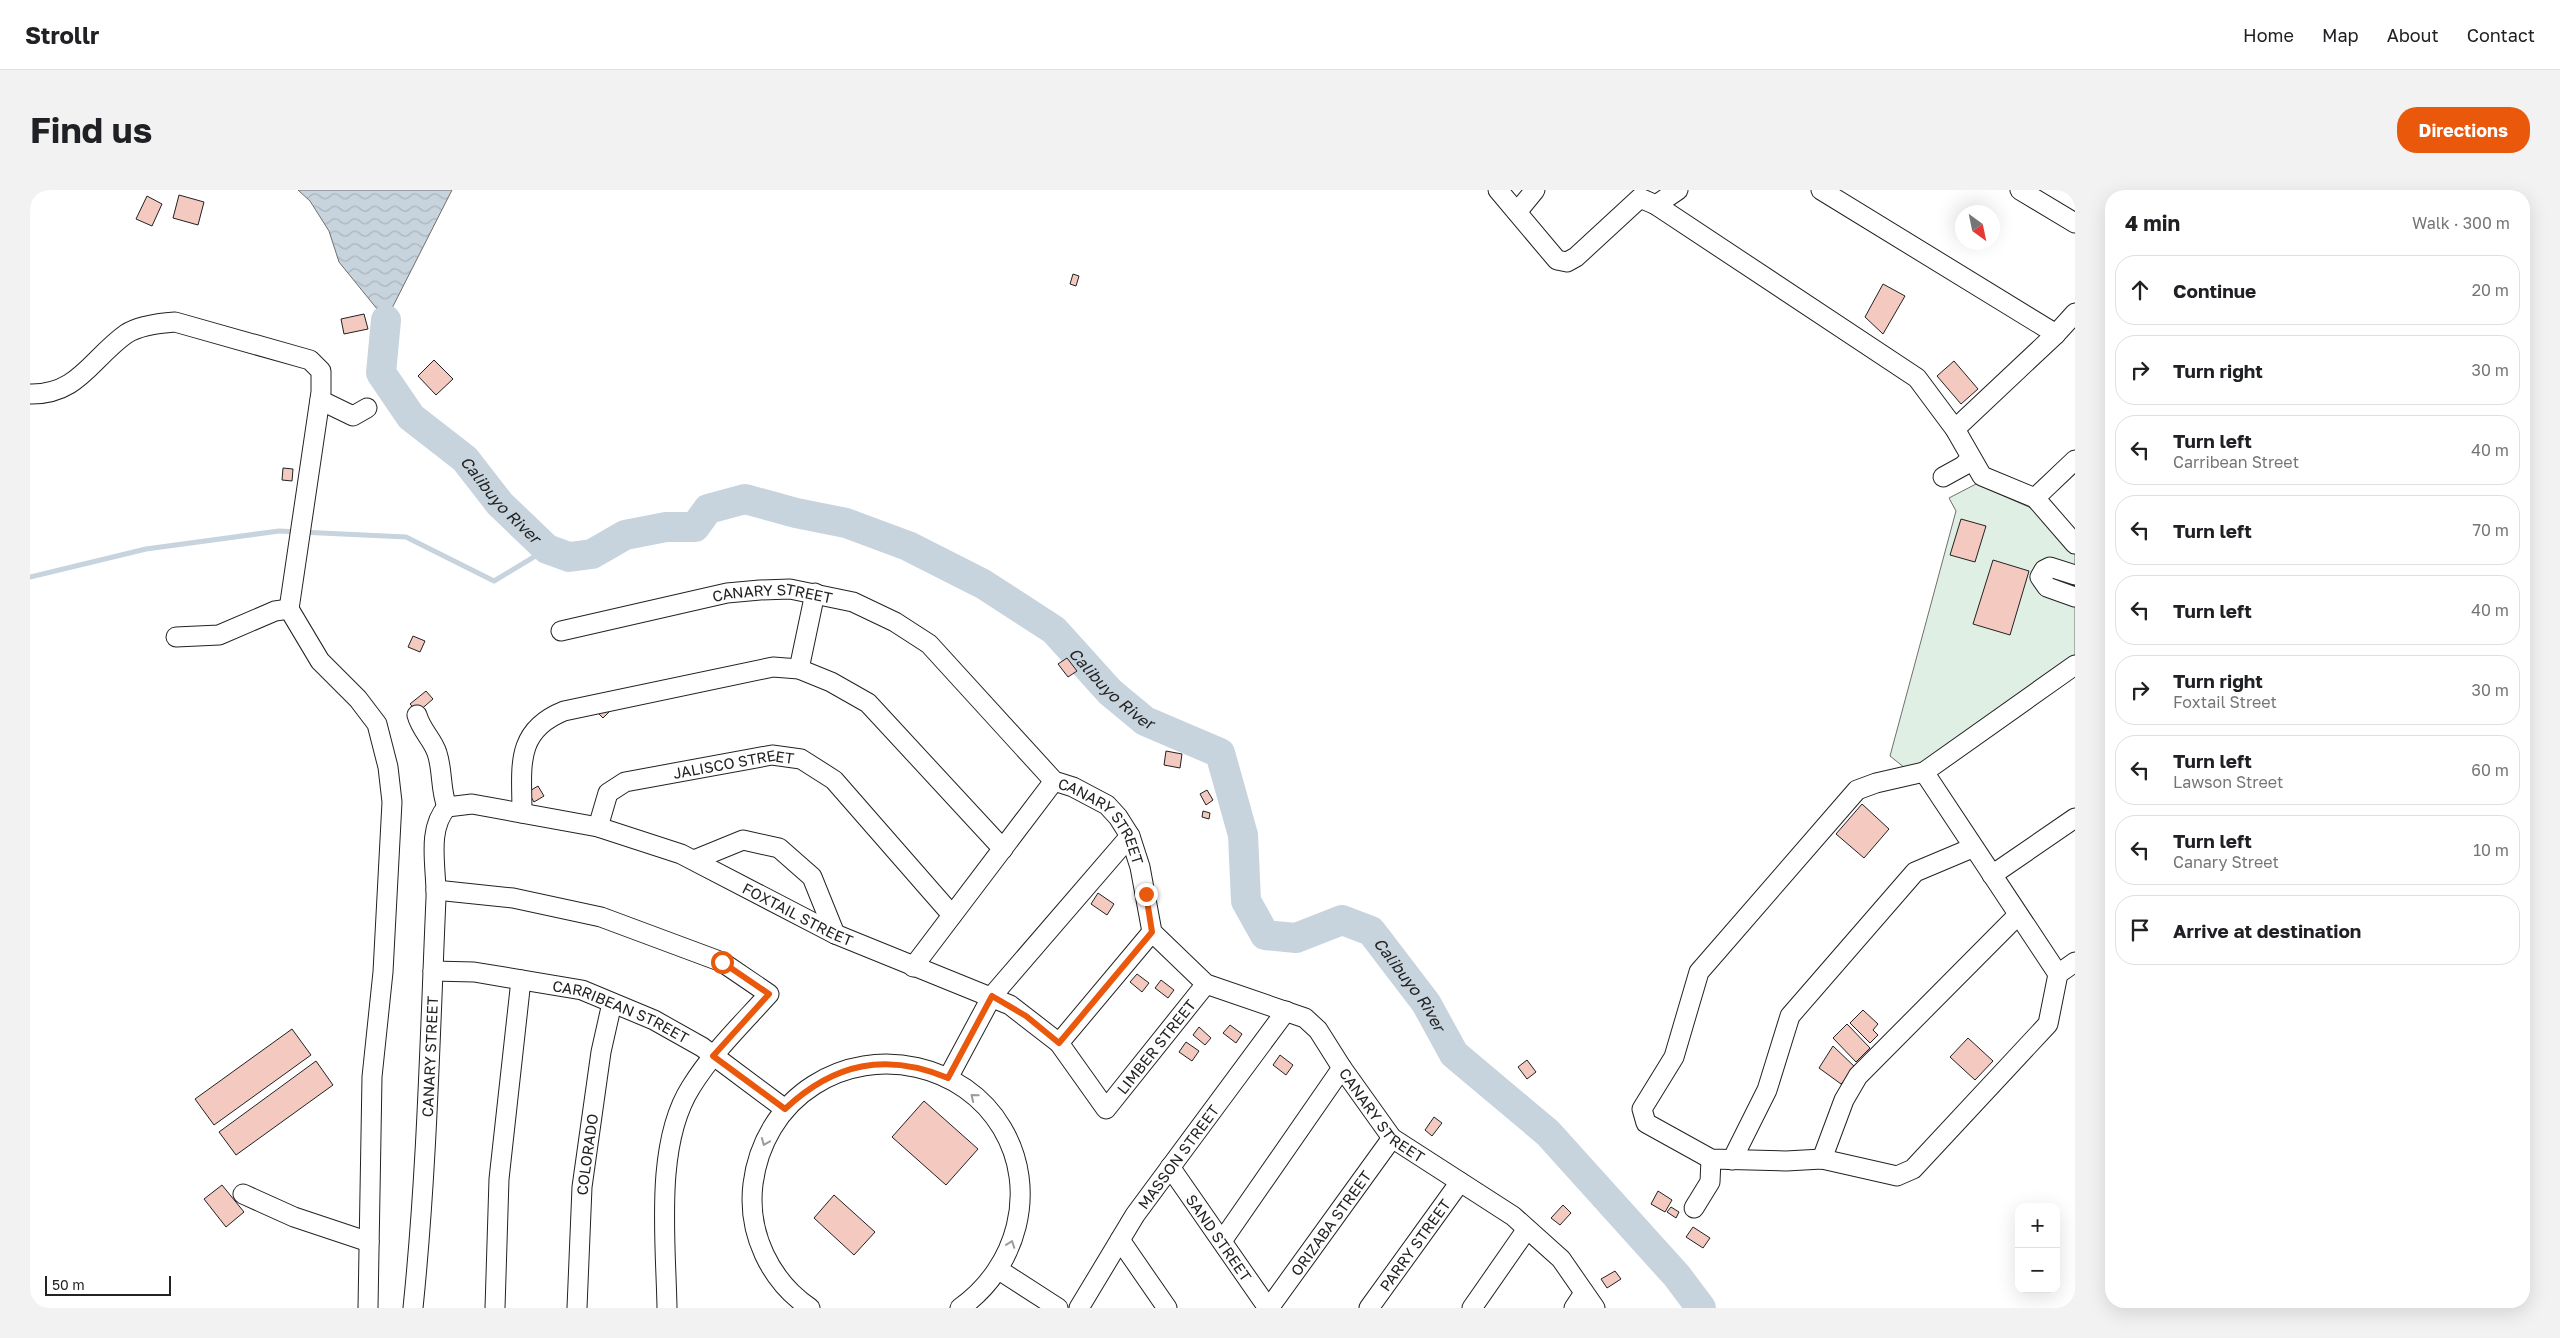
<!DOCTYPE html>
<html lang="en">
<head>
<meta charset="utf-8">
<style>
  body { margin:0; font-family:"Golos Text",sans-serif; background:#f2f2f2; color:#202124 }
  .controls { position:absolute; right:15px; bottom:15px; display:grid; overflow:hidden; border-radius:10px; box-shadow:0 5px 20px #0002 }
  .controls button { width:45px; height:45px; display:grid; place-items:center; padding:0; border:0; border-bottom:1px solid #e0e0e0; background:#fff; color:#202124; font:25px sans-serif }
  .compass { position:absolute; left:1925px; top:15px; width:45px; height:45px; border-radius:50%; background:#fff; box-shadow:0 5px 20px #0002; rotate:147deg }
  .scale { position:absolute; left:15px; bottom:12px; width:126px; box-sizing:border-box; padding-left:5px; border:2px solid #222; border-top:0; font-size:14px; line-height:18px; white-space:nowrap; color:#222; -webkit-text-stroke:4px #fff; paint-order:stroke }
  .stop { position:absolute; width:15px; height:15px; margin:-11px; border:4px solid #ea580c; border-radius:50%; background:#fff }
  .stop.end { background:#ea580c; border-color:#fff; box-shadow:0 1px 5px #0008 }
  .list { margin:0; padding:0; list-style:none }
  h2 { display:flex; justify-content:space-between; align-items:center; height:65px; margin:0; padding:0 20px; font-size:21px }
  h2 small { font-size:16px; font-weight:400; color:#757577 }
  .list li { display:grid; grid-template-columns:32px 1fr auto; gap:15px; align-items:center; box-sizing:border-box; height:70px; margin:0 10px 10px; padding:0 10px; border:1px solid #e0e0e0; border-radius:20px }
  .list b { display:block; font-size:19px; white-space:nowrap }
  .list p { margin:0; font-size:16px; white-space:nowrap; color:#757577 }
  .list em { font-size:16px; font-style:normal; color:#757577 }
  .icon { flex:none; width:28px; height:28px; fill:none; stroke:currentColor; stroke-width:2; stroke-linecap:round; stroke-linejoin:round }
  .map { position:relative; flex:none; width:2045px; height:1118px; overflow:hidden; border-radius:20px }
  header { display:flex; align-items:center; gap:30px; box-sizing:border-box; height:70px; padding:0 25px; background:#fff; border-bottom:1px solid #e0e0e0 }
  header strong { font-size:24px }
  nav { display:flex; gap:28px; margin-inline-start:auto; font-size:18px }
  .intro { display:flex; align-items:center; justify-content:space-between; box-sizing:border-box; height:120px; padding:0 30px }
  h1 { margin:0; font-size:35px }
  .button { padding:12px 22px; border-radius:20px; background:#ea580c; color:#fff; font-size:18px; font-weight:700 }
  main { display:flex; gap:30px; padding:0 30px }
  aside { flex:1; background:#fff; border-radius:20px; box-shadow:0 5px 20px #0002 }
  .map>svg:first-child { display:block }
  .park { fill:#e0efe3; stroke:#6f6f6f }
  .water { fill:url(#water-waves); stroke:#6f6f6f }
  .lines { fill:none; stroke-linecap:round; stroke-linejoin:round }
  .stream { stroke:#c7d3dd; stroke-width:5 }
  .river { stroke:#c7d3dd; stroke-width:30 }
  .building { fill:#f3c9c0; stroke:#222 }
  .minor-casing { stroke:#222; stroke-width:21 }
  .minor { stroke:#fff; stroke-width:19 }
  .oneway { stroke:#9c9c9c }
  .route { stroke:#ea580c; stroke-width:6 }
  .labels { text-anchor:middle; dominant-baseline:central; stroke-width:4; stroke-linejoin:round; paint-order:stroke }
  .street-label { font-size:15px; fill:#222; stroke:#fff }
  .water-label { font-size:16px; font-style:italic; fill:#222; stroke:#fff }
</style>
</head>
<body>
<header>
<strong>Strollr</strong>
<nav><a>Home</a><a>Map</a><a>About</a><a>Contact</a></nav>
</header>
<div class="intro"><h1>Find us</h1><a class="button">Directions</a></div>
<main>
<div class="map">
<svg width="2045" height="1118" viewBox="0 0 2045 1118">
  <defs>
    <pattern id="water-waves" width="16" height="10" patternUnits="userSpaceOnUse" patternTransform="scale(1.25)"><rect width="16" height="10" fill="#c7d3dd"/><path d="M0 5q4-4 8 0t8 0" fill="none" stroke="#abb5bd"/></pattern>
  </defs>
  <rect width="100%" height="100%" fill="#fff"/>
  <polygon class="park" points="1946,294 2015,324 2045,358 2045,471 1899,572 1875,578 1860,566 1926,321 1919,308"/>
  <polygon class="water" points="268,0 422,0 356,130 309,72 299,41 280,11"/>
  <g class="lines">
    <polyline class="stream" points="0,387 116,359 249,341 376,347 464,391 517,359"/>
    <path class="river" id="s1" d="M 356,130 L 351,183 L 381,227 L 435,269 L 470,314 L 517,359 L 539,367 L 562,364 L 595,345 L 636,337 L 665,337 L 678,319 L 715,309 L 766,323 L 816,333 L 878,356 L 953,394 L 1024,440 L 1080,502 L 1115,531 L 1190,563 L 1213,645 L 1216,711 L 1235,745 L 1266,748 L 1312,730 L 1341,741 L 1396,813 L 1424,864 L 1518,943 L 1647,1086 L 1671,1118"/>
  </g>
  <g class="building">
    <polygon points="149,5 174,12 168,35 143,28"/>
    <polygon points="117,6 132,14 122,36 106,29"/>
    <polygon points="1043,84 1049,86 1046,96 1040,94"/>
    <polygon points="1853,94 1875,106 1853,144 1835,127"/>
    <polygon points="334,124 338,139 314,144 311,129"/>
    <polygon points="404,170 423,189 406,205 388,186"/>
    <polygon points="1924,171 1948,199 1931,214 1907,186"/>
    <polygon points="253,278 263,279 262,291 252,290"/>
    <polygon points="1931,329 1956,336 1945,372 1920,365"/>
    <polygon points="1963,370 1999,381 1980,445 1943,434"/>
    <polygon points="383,446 395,451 390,462 378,457"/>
    <polygon points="1037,468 1047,481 1038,487 1028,474"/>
    <polygon points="396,501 403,509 388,522 380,514"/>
    <polygon points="583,518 573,528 567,522"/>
    <polygon points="1136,561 1152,564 1150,578 1134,575"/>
    <polygon points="508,596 514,606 504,612 498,602"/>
    <polygon points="1177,600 1183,610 1176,615 1170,604"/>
    <polygon points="1832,614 1859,639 1834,668 1806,644"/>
    <polygon points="1173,621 1180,623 1179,629 1172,627"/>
    <polygon points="1068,703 1084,714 1077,725 1061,714"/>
    <polygon points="1107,784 1119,793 1112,802 1100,792"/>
    <polygon points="1131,790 1144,800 1138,808 1125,798"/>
    <polygon points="1833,820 1848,834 1843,840 1848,845 1840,853 1820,833"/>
    <polygon points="1817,834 1840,858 1826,872 1803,848"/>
    <polygon points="1200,835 1212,844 1206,853 1193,843"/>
    <polygon points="1169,837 1181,848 1175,855 1163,845"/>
    <polygon points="262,839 281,865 184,935 165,909"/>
    <polygon points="1938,848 1963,871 1945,890 1920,867"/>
    <polygon points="1156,852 1169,861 1162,871 1149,862"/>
    <polygon points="1803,856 1826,878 1811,894 1789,878"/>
    <polygon points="1250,865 1263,875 1256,885 1243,875"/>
    <polygon points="1497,870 1506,882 1497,889 1488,877"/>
    <polygon points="286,871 303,895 206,965 189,942"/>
    <polygon points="894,911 948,959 916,995 862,947"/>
    <polygon points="1404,927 1412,933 1402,946 1395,940"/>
    <polygon points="192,995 214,1022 196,1037 174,1009"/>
    <polygon points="1628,1001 1642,1010 1635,1022 1621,1014"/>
    <polygon points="804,1005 845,1042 824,1065 784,1028"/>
    <polygon points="1533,1015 1541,1023 1530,1035 1521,1028"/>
    <polygon points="1641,1017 1649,1022 1646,1028 1637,1022"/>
    <polygon points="1663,1037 1680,1048 1673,1058 1656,1047"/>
    <polygon points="1585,1081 1591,1089 1577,1098 1571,1089"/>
  </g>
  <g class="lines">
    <g class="minor-casing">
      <g id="minor">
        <polyline points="1468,0 1527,70 1537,72 1546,67 1610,8 1626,15 1887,188 1925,239 1952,286 2005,308 2045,354"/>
        <polyline points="1791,0 2026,144"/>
        <polyline points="1990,0 2045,33"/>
        <polyline points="1626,15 1648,0"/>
        <polyline points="1487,22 1505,0"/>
        <path d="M 0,204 C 48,205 61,169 96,144 C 108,136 131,133 145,132 L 280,170 L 291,181 L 291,202 L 259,419 L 290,471 L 328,509 L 347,534 L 358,577 L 362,612 L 353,782 L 342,887 L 338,1118"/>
        <polyline points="290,210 323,226 337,218"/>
        <polyline points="1925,239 2026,144 2045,123"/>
        <polyline points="1913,287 1933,276 1941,268"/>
        <polyline points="2005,308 2045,270"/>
        <polyline points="2045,385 2020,377 2014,380 2010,387 2017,397 2045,407"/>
        <path id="s2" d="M 531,441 L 697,403 L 730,400 L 760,399 L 823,412 L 865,432 L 899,454 L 1024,591 L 1043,597 L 1077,615 L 1088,627 L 1100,646 L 1110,677 L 1122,742 L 1176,794 L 1275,828 L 1288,840 L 1312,878 L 1362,948 L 1483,1026 L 1531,1069 L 1565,1118"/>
        <polyline points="146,447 189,445 245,421 259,419"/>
        <polyline points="2045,475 1894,582 1846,593 1827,600 1669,782 1644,867 1612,919 1616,933 1681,969 1756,971 1792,969 1867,986 1883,979 2018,834 2028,784 2045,772"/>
        <polyline points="769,479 785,403"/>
        <path d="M 387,525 C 391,540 403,550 407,563 C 413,581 410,599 417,617"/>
        <polyline points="1894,582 2028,784"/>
        <path id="s3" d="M 417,617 L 442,614 L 568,637 L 651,664 L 805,744 L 980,815 L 1029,853 L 1076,919 L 1176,794"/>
        <path d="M 492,623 C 492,578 484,541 534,521 L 743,477 L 769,479 L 801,492 L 838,513 L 973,659"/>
        <path id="s4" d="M 568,637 L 578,603 L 595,592 L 742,565 L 771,569 L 804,590 L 922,725"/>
        <polyline points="664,670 713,650 749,658 782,687 805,744"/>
        <polyline points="1962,685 2045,628"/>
        <path d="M 406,700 L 483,708 L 571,727 L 692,772 L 739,804 C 712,834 682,863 661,897 C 624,955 636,1052 637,1118"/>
        <polyline points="883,777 1024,591"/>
        <path id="s5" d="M 403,781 L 444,782 L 552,800 L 624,830 L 672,857 L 755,919"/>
        <polyline points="1029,853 1122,742"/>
        <polyline points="918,888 962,806 1100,646"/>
        <polyline points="1792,969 1814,910 1828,886 1988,725"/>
        <polyline points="1702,970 1737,900 1760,826 1885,682 1942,658"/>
        <path id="s6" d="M 1140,977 L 1238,1118"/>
        <polyline points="213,1004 264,1027 339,1052"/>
        <polyline points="1664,1018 1680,992 1681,969"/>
        <polyline points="1090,1050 1137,1118"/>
        <polyline points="1192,1051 1312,878"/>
        <polyline points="969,1080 1028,1118"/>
        <path id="s7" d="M 383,1118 C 397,982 400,845 406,708 C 407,679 396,640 417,617"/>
        <polyline points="465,1118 469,989 491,790"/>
        <path id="s8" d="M 547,1118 L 552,997 L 571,862 L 582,813"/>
        <path d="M 780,1118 C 740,1091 717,1043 723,994 C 728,954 749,917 784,895 C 846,855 934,874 972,938 C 1009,1000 987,1078 930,1118"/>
        <path id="s9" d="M 1049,1118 L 1105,1025 L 1256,821"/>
        <path id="s10" d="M 1239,1118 L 1362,948"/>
        <path id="s11" d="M 1339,1118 L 1430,992"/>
        <polyline points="1442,1118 1497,1039"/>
        <polyline points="1544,1118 1554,1103"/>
      </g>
    </g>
    <use href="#minor" class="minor"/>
  </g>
  <defs><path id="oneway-chevron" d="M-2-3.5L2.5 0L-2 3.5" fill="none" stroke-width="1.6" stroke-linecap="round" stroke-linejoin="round" transform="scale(1.25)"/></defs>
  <g class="oneway">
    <use href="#oneway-chevron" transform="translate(944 907) rotate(-141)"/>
    <use href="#oneway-chevron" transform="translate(735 952) rotate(112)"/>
    <use href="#oneway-chevron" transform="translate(981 1054) rotate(-70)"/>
  </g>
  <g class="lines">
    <path class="route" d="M 692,772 L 739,804 L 683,866 L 755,919 C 804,873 856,862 918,888 L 962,806 L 996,826 L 1029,853 L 1122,742 L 1116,704"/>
  </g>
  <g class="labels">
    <g class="street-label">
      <text stroke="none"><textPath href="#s2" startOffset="216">CANARY STREET</textPath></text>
      <text stroke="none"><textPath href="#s4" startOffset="166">JALISCO STREET</textPath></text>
      <text stroke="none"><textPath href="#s2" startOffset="636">CANARY STREET</textPath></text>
      <text stroke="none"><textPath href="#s3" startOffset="372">FOXTAIL STREET</textPath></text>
      <text stroke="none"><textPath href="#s5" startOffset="194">CARRIBEAN STREET</textPath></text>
      <text stroke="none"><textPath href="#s3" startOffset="826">LIMBER STREET</textPath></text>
      <text stroke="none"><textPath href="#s7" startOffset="252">CANARY STREET</textPath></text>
      <text stroke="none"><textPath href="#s2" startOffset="1071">CANARY STREET</textPath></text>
      <text stroke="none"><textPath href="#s8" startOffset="154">COLORADO</textPath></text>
      <text stroke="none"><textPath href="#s9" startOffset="181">MASSON STREET</textPath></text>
      <text stroke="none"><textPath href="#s10" startOffset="105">ORIZABA STREET</textPath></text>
      <text stroke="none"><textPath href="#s6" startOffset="86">SAND STREET</textPath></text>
      <text stroke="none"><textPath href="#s11" startOffset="78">PARRY STREET</textPath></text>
    </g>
    <g class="water-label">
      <text stroke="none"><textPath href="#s1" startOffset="229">Calibuyo River</textPath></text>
      <text stroke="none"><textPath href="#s1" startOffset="934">Calibuyo River</textPath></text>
      <text stroke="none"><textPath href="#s1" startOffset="1430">Calibuyo River</textPath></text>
    </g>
  </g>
</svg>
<div class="controls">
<button>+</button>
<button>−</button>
</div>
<svg class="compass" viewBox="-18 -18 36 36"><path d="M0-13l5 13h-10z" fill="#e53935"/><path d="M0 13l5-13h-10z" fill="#757577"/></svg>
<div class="scale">50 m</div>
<div class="stop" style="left:692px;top:772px"></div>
<div class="stop end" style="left:1116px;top:704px"></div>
</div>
<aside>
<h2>4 min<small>Walk · 300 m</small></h2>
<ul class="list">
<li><svg class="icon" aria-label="ahead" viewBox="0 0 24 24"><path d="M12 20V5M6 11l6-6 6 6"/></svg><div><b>Continue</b></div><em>20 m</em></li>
<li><svg class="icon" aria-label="right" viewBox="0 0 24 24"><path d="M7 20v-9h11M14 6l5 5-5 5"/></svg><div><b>Turn right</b></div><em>30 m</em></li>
<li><svg class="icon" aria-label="left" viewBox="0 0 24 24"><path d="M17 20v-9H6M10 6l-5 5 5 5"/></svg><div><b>Turn left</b><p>Carribean Street</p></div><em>40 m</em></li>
<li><svg class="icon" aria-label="left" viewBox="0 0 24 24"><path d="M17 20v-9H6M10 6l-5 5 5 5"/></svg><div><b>Turn left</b></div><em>70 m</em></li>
<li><svg class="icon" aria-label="left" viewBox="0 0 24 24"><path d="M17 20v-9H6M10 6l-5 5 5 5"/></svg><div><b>Turn left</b></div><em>40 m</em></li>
<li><svg class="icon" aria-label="right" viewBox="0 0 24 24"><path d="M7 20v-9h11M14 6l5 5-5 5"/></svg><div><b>Turn right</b><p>Foxtail Street</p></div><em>30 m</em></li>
<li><svg class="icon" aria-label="left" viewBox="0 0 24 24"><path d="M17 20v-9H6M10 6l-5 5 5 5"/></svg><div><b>Turn left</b><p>Lawson Street</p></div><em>60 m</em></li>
<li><svg class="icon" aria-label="left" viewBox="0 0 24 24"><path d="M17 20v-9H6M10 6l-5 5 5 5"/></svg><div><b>Turn left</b><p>Canary Street</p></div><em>10 m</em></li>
<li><svg class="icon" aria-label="arrive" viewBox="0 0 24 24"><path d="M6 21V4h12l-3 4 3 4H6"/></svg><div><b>Arrive at destination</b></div></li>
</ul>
</aside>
</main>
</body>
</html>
